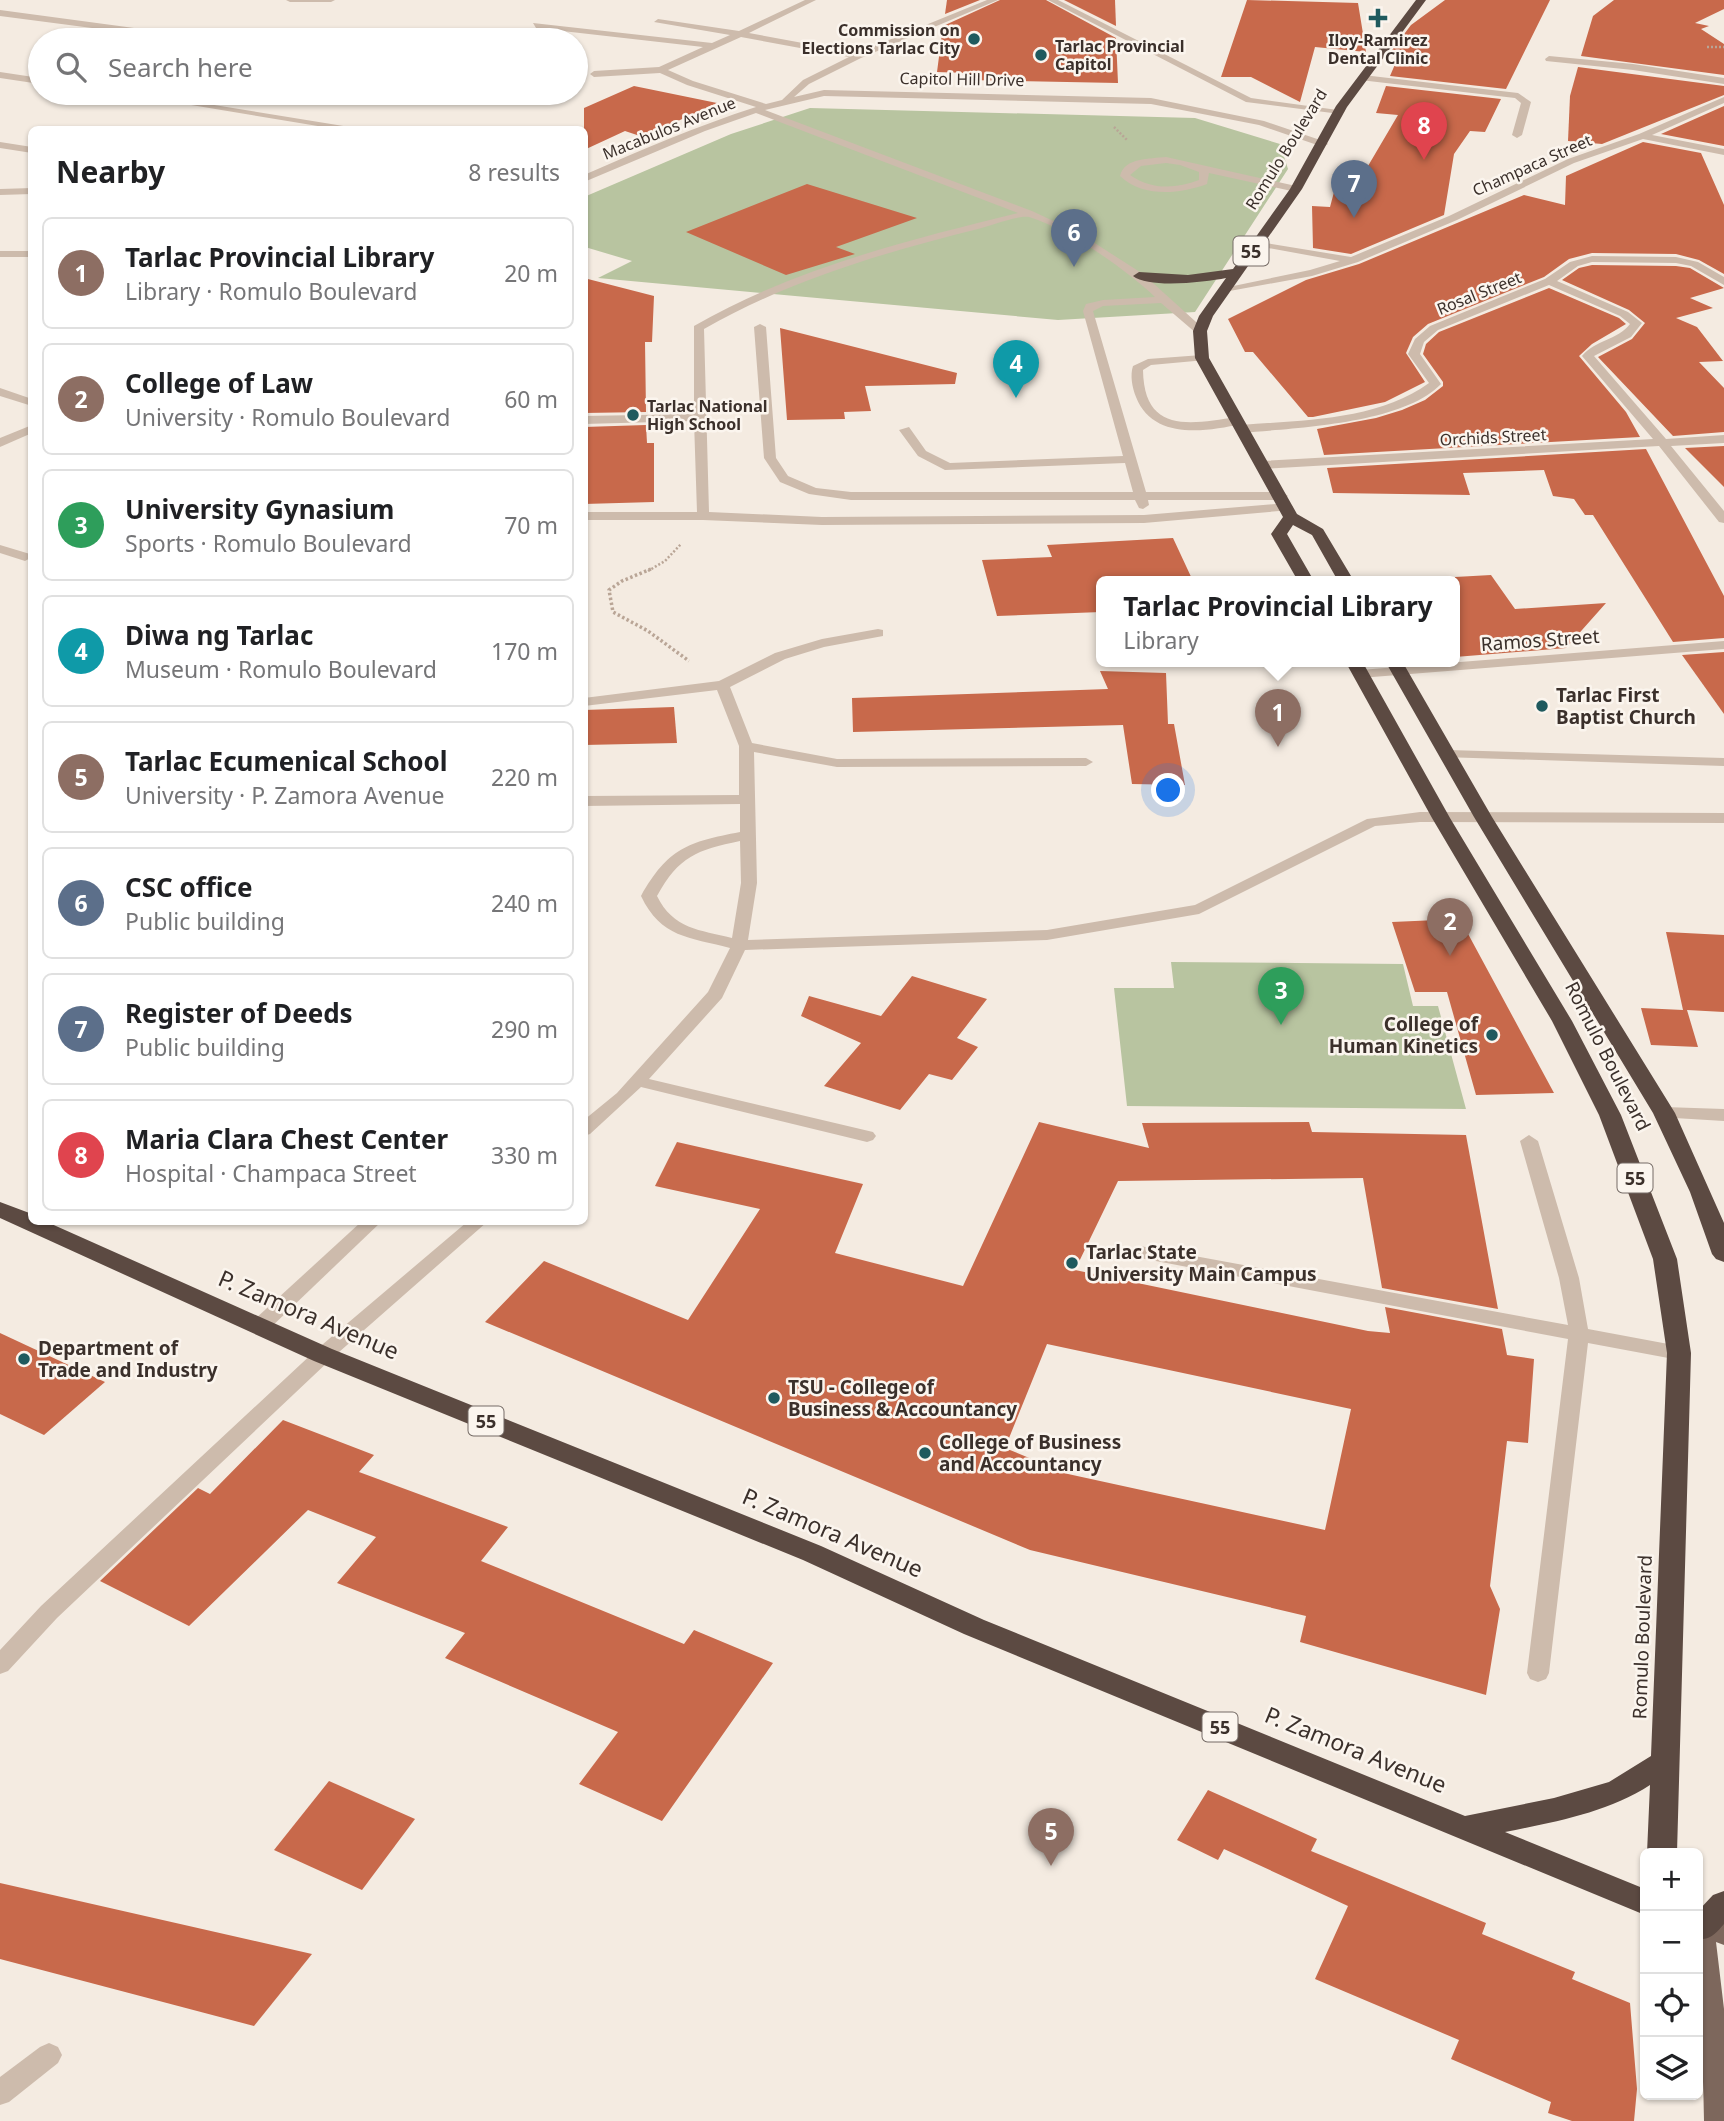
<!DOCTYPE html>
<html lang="en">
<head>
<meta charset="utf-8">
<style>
  body { margin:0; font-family:"Noto Sans",sans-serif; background:#f6f6f6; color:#202124 }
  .controls { position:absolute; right:21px; bottom:21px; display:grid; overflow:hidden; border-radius:10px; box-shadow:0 2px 5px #0004 }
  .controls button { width:63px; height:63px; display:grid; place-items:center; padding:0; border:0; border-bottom:2px solid #e0e0e0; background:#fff; color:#202124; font:35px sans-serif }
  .you { position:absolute; left:1169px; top:791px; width:24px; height:24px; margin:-18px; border:5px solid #fff; border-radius:50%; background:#1a73e8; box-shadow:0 0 0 10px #1a73e833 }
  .badge { display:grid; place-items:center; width:46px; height:46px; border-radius:50%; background:#1f5a5e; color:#fff; font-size:23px; font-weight:700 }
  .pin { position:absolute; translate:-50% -58px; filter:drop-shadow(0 2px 4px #0008) }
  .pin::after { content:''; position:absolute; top:37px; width:24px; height:21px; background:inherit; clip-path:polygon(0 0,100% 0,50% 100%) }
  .popup { position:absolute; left:1096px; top:576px; width:364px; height:91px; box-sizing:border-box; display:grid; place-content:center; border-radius:10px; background:#fff; filter:drop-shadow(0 2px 5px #0005); font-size:23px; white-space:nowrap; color:#757577 }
  .popup b { font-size:26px; color:#202124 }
  .popup::after { content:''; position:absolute; left:50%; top:100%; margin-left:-14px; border:14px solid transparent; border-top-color:#fff }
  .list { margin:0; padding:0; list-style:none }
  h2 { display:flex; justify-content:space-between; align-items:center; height:91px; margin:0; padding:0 28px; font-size:30px }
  h2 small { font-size:23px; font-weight:400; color:#757577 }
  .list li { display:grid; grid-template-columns:46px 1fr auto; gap:21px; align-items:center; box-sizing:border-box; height:112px; margin:0 14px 14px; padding:0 14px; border:2px solid #e0e0e0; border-radius:10px }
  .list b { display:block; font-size:26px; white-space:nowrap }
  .list p { margin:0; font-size:23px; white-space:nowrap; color:#757577 }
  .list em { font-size:23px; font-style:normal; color:#757577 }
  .icon { flex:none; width:38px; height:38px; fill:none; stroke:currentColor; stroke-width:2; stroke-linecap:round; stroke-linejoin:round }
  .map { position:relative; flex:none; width:1724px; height:2121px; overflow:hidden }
  .search { position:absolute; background:#fff; box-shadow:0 2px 5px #0004; left:28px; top:28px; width:560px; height:77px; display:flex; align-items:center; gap:18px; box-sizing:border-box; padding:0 24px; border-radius:38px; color:#757577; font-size:26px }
  .panel { position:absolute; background:#fff; box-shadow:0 2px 5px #0004; left:28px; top:126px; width:560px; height:1099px; border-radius:10px }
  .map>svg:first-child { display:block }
  .green { fill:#b8c4a0 }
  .building { fill:#c8694b; fill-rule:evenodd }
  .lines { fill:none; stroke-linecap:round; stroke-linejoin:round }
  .path-far1 { stroke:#b9a596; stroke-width:2.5; stroke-dasharray:2 2; stroke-linecap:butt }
  .path { stroke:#b9a596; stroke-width:3.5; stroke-dasharray:2.5 2.5; stroke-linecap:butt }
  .minor { fill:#cdbbac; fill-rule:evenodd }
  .major { fill:#7d675c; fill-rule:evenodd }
  .highway { fill:#5c4a42; fill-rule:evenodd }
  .poi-dot { fill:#1f5a5e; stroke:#fbf5ee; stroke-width:2.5 }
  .labels { text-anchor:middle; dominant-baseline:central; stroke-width:5; stroke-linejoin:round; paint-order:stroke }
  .far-poi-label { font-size:16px; font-weight:bold; fill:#3b302b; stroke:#fbf5ee; text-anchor:start }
  .far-street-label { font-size:16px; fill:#3b302b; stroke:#fbf5ee }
  .shield { fill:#fbf5ee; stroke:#756b66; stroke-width:2 }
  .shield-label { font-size:18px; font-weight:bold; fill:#3b302b }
  .street-label { font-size:19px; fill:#3b302b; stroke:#fbf5ee }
  .poi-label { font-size:19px; font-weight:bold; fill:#3b302b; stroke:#fbf5ee; text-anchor:start }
  .near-street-label { font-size:23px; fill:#3b302b; stroke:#fbf5ee }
</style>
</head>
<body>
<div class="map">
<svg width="1724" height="2121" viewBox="0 0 1724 2121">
  <rect width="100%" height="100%" fill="#f4ebe1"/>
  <g class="green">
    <polygon points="810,108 1195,118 1280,144 1288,169 1195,312 1058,320 598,278 632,261 585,247 584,197 731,134"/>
    <polygon points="1171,962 1403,964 1413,1006 1438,1006 1466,1109 1127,1106 1114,988 1174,988"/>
  </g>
  <g class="building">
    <polygon points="947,0 980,0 945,14"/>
    <polygon points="1000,0 1046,0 1116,38 1118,83 966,80 967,73 937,72 943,26"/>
    <polygon points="1064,0 1115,0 1116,26"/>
    <polygon points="1247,0 1358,3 1366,52 1315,47 1300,102 1251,77 1221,77"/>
    <polygon points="1445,0 1550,0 1506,89 1390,76 1399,55 1389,54 1411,25"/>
    <polygon points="1614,0 1724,0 1724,9 1695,23 1709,26 1701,29 1724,44 1724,75 1581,56 1593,16"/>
    <polygon points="1578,67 1724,86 1724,95 1602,144 1568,141 1570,96"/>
    <polygon points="634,86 717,103 643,137 625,131 584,150 584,108"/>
    <polygon points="1386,86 1501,99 1485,132 1470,131 1454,154 1444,215 1351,254 1313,248 1312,206 1330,207 1337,181 1358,183 1398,115 1376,113"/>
    <polygon points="1724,106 1724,146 1661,134"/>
    <polygon points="1643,142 1701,153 1724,205 1724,274 1699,260 1676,254 1592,253 1569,259 1544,277 1428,324 1413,337 1406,353 1425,382 1385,402 1313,417 1308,417 1253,352 1245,352 1228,319 1306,280 1359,264 1524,195 1565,205 1566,176"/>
    <polygon points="807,184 917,218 836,247 855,254 786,275 686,232"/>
    <polygon points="1592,265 1676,266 1690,268 1724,288 1690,298 1713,308 1676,318 1697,327 1723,361 1699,362 1724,388 1724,432 1673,436 1598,357 1632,339 1645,323 1629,310 1562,280 1579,268"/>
    <polygon points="584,278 654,296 652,342 645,342 646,412 584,413"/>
    <polygon points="1549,288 1619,318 1626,324 1592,344 1579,356 1626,412 1640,437 1324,455 1317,429 1376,418 1402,410 1425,400 1443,386 1443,382 1423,354 1426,344 1439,332"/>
    <polygon points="780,328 957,373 955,384 865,386 871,411 844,412 845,419 787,420"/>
    <polygon points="646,425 647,443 654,443 654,502 584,504 584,427"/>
    <polygon points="1724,446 1724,487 1685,448"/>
    <polygon points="1646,449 1724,596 1724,638 1673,642 1593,515 1585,515 1574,499 1553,496 1544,470 1463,473 1470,495 1333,493 1327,468"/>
    <polygon points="1173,538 1193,581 1101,581 1101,612 997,616 982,560 1052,557 1047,545"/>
    <polygon points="1491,575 1515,609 1606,603 1566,648 1455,657 1455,577"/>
    <polygon points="1724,652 1724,714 1682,655"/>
    <polygon points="1100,671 1166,673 1168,724 1174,724 1185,785 1132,784 1123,725 853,732 852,698 1108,689"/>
    <polygon points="674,707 677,743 584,745 584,710"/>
    <polygon points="1460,919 1554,1093 1476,1095 1447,992 1415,992 1392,922"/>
    <polygon points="1666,932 1724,935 1724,1012 1687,1010 1698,1047 1651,1045 1641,1008 1683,1010"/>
    <polygon points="912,976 987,999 957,1038 978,1047 952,1080 929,1074 900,1110 824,1086 861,1043 801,1016 809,996 881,1016"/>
    <path d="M 1039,1122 L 1149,1148 L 1142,1123 L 1309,1122 L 1312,1132 L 1466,1135 L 1498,1309 L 1382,1288 L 1363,1178 L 1118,1181 L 1075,1270 L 1368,1331 L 1390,1333 L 1385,1307 L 1502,1329 L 1507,1355 L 1534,1359 L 1528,1443 L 1507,1441 L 1490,1586 L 1500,1609 L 1486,1695 L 1300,1642 L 1306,1616 L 1030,1550 L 485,1322 L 544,1261 L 688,1320 L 760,1209 L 655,1186 L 677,1142 L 863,1184 L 835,1253 L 963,1286 ZM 1047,1344 L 1351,1409 L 1325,1530 L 1068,1474 L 1005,1448 Z"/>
    <polygon points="0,1333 105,1382 44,1435 0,1414"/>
    <polygon points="283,1420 374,1455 359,1472 508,1527 481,1561 684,1644 694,1630 773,1663 662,1821 579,1784 618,1732 445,1658 465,1633 337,1583 376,1537 308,1510 189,1626 100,1581 198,1488 210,1494"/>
    <polygon points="329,1781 415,1819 362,1890 274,1850"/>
    <polygon points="1208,1790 1317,1839 1311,1851 1486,1923 1482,1934 1575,1972 1572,1979 1630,2003 1637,2089 1634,2121 1572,2121 1548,2113 1551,2102 1451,2059 1459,2040 1315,1979 1348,1906 1224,1849 1218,1860 1177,1840"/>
    <polygon points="0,1883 312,1954 254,2026 0,1959"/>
  </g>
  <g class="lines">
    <g class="path-far1">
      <polyline points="1707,47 1724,47"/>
      <polyline points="1114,127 1128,141"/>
      <polyline points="648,571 665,561 681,544"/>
    </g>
    <polyline class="path" points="651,569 622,581 609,590 613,612 648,631 689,661"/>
    <g class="minor">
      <polygon points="286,0 335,0 331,2 290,2"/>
      <path d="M 805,0 L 816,0 L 749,33 L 857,53 L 987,0 L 998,0 L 861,58 L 809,84 L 794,97 L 824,90 L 1151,98 L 1264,121 L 1326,142 L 1328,144 L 1323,147 L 1259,125 L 1151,104 L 824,96 L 765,110 L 1032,211 L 1079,233 L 1143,274 L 1206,331 L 1196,333 L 1161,303 L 1103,306 L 1093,311 L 1146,492 L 1282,492 L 1288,496 L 1282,500 L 1148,500 L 1149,505 L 1143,509 L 1139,508 L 1135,500 L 851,500 L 809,494 L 780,482 L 764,458 L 754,327 L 760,324 L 766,327 L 776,458 L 788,476 L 816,488 L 851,492 L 1133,492 L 1125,463 L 945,470 L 918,456 L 899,430 L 909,427 L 926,451 L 950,463 L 1123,456 L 1083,311 L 1086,304 L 1103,300 L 1155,297 C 1127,270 1067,228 1029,217 C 1019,215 989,226 978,229 C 882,253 790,280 704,329 L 709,512 L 822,517 L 1144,515 L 1287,503 L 1293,507 L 1291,510 L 1144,523 L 822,525 L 703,520 L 584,520 L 584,512 L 697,512 L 694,421 L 584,424 L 584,416 L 694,414 L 694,326 C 795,268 905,241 1018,213 L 756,113 L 705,131 L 584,182 L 584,175 C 641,150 697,126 756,107 L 687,85 L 660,73 L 594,77 L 590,74 L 594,71 L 659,67 L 703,47 L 536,28 L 533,23 L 712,43 L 730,35 L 654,22 L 658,19 L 739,31 ZM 741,37 L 849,57 L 803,80 L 782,100 L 766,104 L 693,81 L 668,70 Z"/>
      <polygon points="1048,0 1058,0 1251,98 1345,111 1340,114 1246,102"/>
      <polygon points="0,10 201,37 205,40 184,40 0,16"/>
      <polygon points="1549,56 1633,64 1724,78 1724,84 1633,70 1546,61 1545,59"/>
      <polygon points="0,72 40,78 40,84 0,78"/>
      <polygon points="1363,75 1518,93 1531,102 1522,135 1517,138 1512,135 1521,103 1515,98 1360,80 1359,78"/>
      <polygon points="119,93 140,93 368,130 342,130"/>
      <polygon points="1724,97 1724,103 1652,135 1724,149 1724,155 1643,139 1574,163 1457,220 1358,262 1312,276 1224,292 1219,289 1310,270 1340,261 1257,246 1252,243 1253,241 1351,257 1449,216 1568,159 1639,134"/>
      <polygon points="0,142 32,147 32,153 0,148"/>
      <path d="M 1166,157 L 1296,186 L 1301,189 L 1296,192 L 1209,173 L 1207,184 C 1180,194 1143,198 1120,176 C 1125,157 1150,159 1166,157 ZM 1166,163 L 1180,165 L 1199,172 L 1199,180 C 1176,189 1151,190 1130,175 L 1141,166 Z"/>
      <polygon points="32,188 32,194 0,195 0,189"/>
      <rect x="0" y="251" width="32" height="6"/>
      <path d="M 1592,256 L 1676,257 L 1698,262 L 1724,277 L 1724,285 L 1691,266 L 1676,263 L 1592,262 L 1578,266 L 1557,281 L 1628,312 L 1642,323 L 1631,337 L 1594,356 L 1666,439 L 1724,435 L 1724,443 L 1671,446 L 1724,511 L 1724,523 L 1719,522 L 1659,446 L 1263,469 L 1257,465 L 1263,461 L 1653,439 L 1582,356 C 1595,340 1618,340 1630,324 L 1620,316 L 1549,285 L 1438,330 L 1424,342 L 1420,354 L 1441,384 C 1403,424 1295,428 1241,433 L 1235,429 L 1241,425 C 1302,420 1377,421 1429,383 L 1408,354 L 1415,339 L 1430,326 L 1545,279 L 1570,262 Z"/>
      <path d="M 1202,355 L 1206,356 L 1206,360 L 1151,365 L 1143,370 C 1144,434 1190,424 1237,417 L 1241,418 L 1241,424 C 1205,432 1153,440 1136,397 C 1132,387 1130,375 1133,366 L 1148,359 Z"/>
      <polygon points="0,388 32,399 32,406 0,396"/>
      <polygon points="32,425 32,433 0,447 0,438"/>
      <polygon points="0,545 30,554 32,557 25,561 0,553"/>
      <path d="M 878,629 L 883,630 L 883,636 L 824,647 L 785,659 L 730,687 L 752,743 L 837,759 L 1086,758 L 1093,762 L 1086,766 L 837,767 L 754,752 L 757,883 L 748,940 L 1047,930 L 1195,905 L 1367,819 L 1420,812 L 1724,813 L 1724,823 L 1420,822 L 1375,826 L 1199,914 L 1047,940 L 745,950 L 722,998 L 649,1079 L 873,1132 L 876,1136 L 873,1140 L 867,1142 L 641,1087 L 590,1134 L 584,1136 L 584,1120 L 617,1093 L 708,992 L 730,948 C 689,937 661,938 641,896 C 668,848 688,842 740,832 L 740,804 L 584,806 L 584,796 L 739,795 L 739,746 L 717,690 L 584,706 L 584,698 L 719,681 L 775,653 L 822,639 ZM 740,841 L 741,883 L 732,938 C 700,930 673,929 657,896 C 679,856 697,850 740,841 Z"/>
      <polygon points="1724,641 1724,649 1360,678 1353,674 1360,670"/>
      <polygon points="1448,750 1724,758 1724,766 1443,757 1441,754"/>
      <polygon points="1664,1107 1724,1109 1724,1121 1658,1117 1655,1113"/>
      <polygon points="1529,1135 1538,1141 1579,1278 1588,1329 1679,1346 1686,1348 1689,1353 1686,1358 1679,1360 1588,1343 1549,1673 1546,1679 1538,1682 1530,1679 1527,1673 1568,1339 1140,1258 1133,1256 1130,1252 1133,1248 1140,1246 1568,1325 1559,1278 1520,1141"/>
      <polygon points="361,1222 381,1222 267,1331 253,1331 250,1326 253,1321"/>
      <polygon points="467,1222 487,1222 330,1360 57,1618 8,1671 0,1674 0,1650 41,1606 316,1350"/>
      <polygon points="49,2043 58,2047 62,2055 58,2063 9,2102 0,2105 0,2077 40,2047"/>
    </g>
    <path class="major" d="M 1702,1916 L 1724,1923 L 1724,1945 L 1716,1942 L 1724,2009 L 1724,2121 L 1704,2121 C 1703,2053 1698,1986 1698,1918 Z"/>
    <g class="highway">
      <path d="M 1416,0 L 1426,0 L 1347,107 L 1302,189 L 1213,316 L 1207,331 L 1209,358 L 1297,514 L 1323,529 L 1354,581 L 1338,581 L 1312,535 L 1293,525 L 1287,534 L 1314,581 L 1298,581 L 1271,534 L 1283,517 L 1195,358 L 1193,331 L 1199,316 L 1226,278 C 1206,282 1149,289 1133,276 L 1139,272 L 1188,275 L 1233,269 L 1290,189 L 1336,106 Z"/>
      <path d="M 1345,661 L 1362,661 L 1450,818 L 1572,1021 L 1621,1115 L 1677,1259 L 1691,1353 L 1677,1853 L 1647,1853 L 1650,1785 C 1607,1813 1554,1822 1505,1832 L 1645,1889 L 1645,1915 L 964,1634 L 803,1560 L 314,1361 L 0,1218 L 0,1202 L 32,1214 L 32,1222 L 47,1222 L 332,1349 L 821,1546 L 984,1620 L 1465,1816 L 1554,1798 L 1609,1782 L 1651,1756 L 1667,1353 L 1653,1259 L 1599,1115 L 1552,1021 L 1432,818 Z"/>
      <polygon points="1385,661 1402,661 1492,817 1675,1113 1724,1223 1724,1262 1716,1259 1712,1254 1690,1192 1653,1113 1474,817"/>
      <path d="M 1724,1891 L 1724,1924 C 1717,1932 1709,1942 1698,1938 L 1698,1911 L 1713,1895 Z"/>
    </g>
  </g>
  <g class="poi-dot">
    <path d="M1374.5 7.5h7v7h7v7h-7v7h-7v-7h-7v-7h7z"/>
    <circle cx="974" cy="39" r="7"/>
    <circle cx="1041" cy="55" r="7"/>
    <circle cx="633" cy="415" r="7"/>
    <circle cx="1542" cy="706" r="7"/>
    <circle cx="1492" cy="1035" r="7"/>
    <circle cx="1072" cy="1263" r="7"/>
    <circle cx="24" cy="1359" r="7"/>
    <circle cx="774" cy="1398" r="7"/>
    <circle cx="925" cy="1453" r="7"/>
  </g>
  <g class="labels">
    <g class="far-poi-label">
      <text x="960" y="30" text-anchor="end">Commission on<tspan x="960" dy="18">Elections Tarlac City</tspan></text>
      <text x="1378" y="40" text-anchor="middle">Iloy-Ramirez<tspan x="1378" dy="18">Dental Clinic</tspan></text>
      <text x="1055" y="46">Tarlac Provincial<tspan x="1055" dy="18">Capitol</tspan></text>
      <text x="647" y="406">Tarlac National<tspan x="647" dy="18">High School</tspan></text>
    </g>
    <g class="far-street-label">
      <text transform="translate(962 79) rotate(1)">Capitol Hill Drive</text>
      <text transform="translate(669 128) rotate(-22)">Macabulos Avenue</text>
      <text transform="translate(1286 149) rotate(-58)">Romulo Boulevard</text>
      <text transform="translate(1532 165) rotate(-24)">Champaca Street</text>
      <text transform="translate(1479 293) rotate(-22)">Rosal Street</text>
      <text transform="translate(1493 437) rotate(-3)">Orchids Street</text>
    </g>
    <g class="shield">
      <rect x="1233.5" y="236.5" width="35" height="29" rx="5"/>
      <rect x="1617.5" y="1163.5" width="35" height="29" rx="5"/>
      <rect x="468.5" y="1406.5" width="35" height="29" rx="5"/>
      <rect x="1202.5" y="1712.5" width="35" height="29" rx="5"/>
    </g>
    <g class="shield-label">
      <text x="1251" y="251">55</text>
      <text x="1635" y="1178">55</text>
      <text x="486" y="1421">55</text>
      <text x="1220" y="1727">55</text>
    </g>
    <g class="street-label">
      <text transform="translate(1540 640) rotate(-4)">Ramos Street</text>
      <text transform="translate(1608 1056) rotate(63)">Romulo Boulevard</text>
      <text transform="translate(1642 1637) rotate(-88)">Romulo Boulevard</text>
    </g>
    <g class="poi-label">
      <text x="1556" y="695">Tarlac First<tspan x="1556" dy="22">Baptist Church</tspan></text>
      <text x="1478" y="1024" text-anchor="end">College of<tspan x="1478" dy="22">Human Kinetics</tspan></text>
      <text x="1086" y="1252">Tarlac State<tspan x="1086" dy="22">University Main Campus</tspan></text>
      <text x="38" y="1348">Department of<tspan x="38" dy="22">Trade and Industry</tspan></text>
      <text x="788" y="1387">TSU - College of<tspan x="788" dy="22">Business &amp; Accountancy</tspan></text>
      <text x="939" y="1442">College of Business<tspan x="939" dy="22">and Accountancy</tspan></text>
    </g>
    <g class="near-street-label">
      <text transform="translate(309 1314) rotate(23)">P. Zamora Avenue</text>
      <text transform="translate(833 1532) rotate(23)">P. Zamora Avenue</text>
      <text transform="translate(1356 1749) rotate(22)">P. Zamora Avenue</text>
    </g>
  </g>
</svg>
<div class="controls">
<button>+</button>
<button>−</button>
<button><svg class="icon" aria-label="locate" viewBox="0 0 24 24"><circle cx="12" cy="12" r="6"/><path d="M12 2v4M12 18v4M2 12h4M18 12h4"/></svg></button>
<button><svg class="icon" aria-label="layers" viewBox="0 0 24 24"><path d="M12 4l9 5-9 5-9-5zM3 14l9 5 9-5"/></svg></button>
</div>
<div class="you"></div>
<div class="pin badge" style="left:1278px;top:747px;background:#8d6e63">1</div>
<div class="popup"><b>Tarlac Provincial Library</b>Library</div>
<div class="pin badge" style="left:1450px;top:956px;background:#8d6e63">2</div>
<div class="pin badge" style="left:1281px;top:1025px;background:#2e9e5b">3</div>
<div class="pin badge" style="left:1016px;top:398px;background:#0f9aa8">4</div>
<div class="pin badge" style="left:1051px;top:1866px;background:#8d6e63">5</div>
<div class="pin badge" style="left:1074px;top:267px;background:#5c6f8a">6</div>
<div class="pin badge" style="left:1354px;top:218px;background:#5c6f8a">7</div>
<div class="pin badge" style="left:1424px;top:160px;background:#e0444e">8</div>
<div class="search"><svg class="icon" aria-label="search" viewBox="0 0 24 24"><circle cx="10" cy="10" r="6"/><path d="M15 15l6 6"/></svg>Search here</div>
<section class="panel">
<h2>Nearby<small>8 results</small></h2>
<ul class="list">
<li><span class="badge" style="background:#8d6e63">1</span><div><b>Tarlac Provincial Library</b><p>Library · Romulo Boulevard</p></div><em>20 m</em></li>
<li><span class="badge" style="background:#8d6e63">2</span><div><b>College of Law</b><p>University · Romulo Boulevard</p></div><em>60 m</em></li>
<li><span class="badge" style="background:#2e9e5b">3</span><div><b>University Gynasium</b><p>Sports · Romulo Boulevard</p></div><em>70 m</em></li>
<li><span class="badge" style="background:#0f9aa8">4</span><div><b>Diwa ng Tarlac</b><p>Museum · Romulo Boulevard</p></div><em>170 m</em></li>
<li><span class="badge" style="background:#8d6e63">5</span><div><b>Tarlac Ecumenical School</b><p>University · P. Zamora Avenue</p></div><em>220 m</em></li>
<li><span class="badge" style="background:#5c6f8a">6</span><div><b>CSC office</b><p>Public building</p></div><em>240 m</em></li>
<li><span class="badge" style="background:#5c6f8a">7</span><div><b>Register of Deeds</b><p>Public building</p></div><em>290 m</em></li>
<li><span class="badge" style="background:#e0444e">8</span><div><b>Maria Clara Chest Center</b><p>Hospital · Champaca Street</p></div><em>330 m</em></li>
</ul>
</section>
</div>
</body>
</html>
